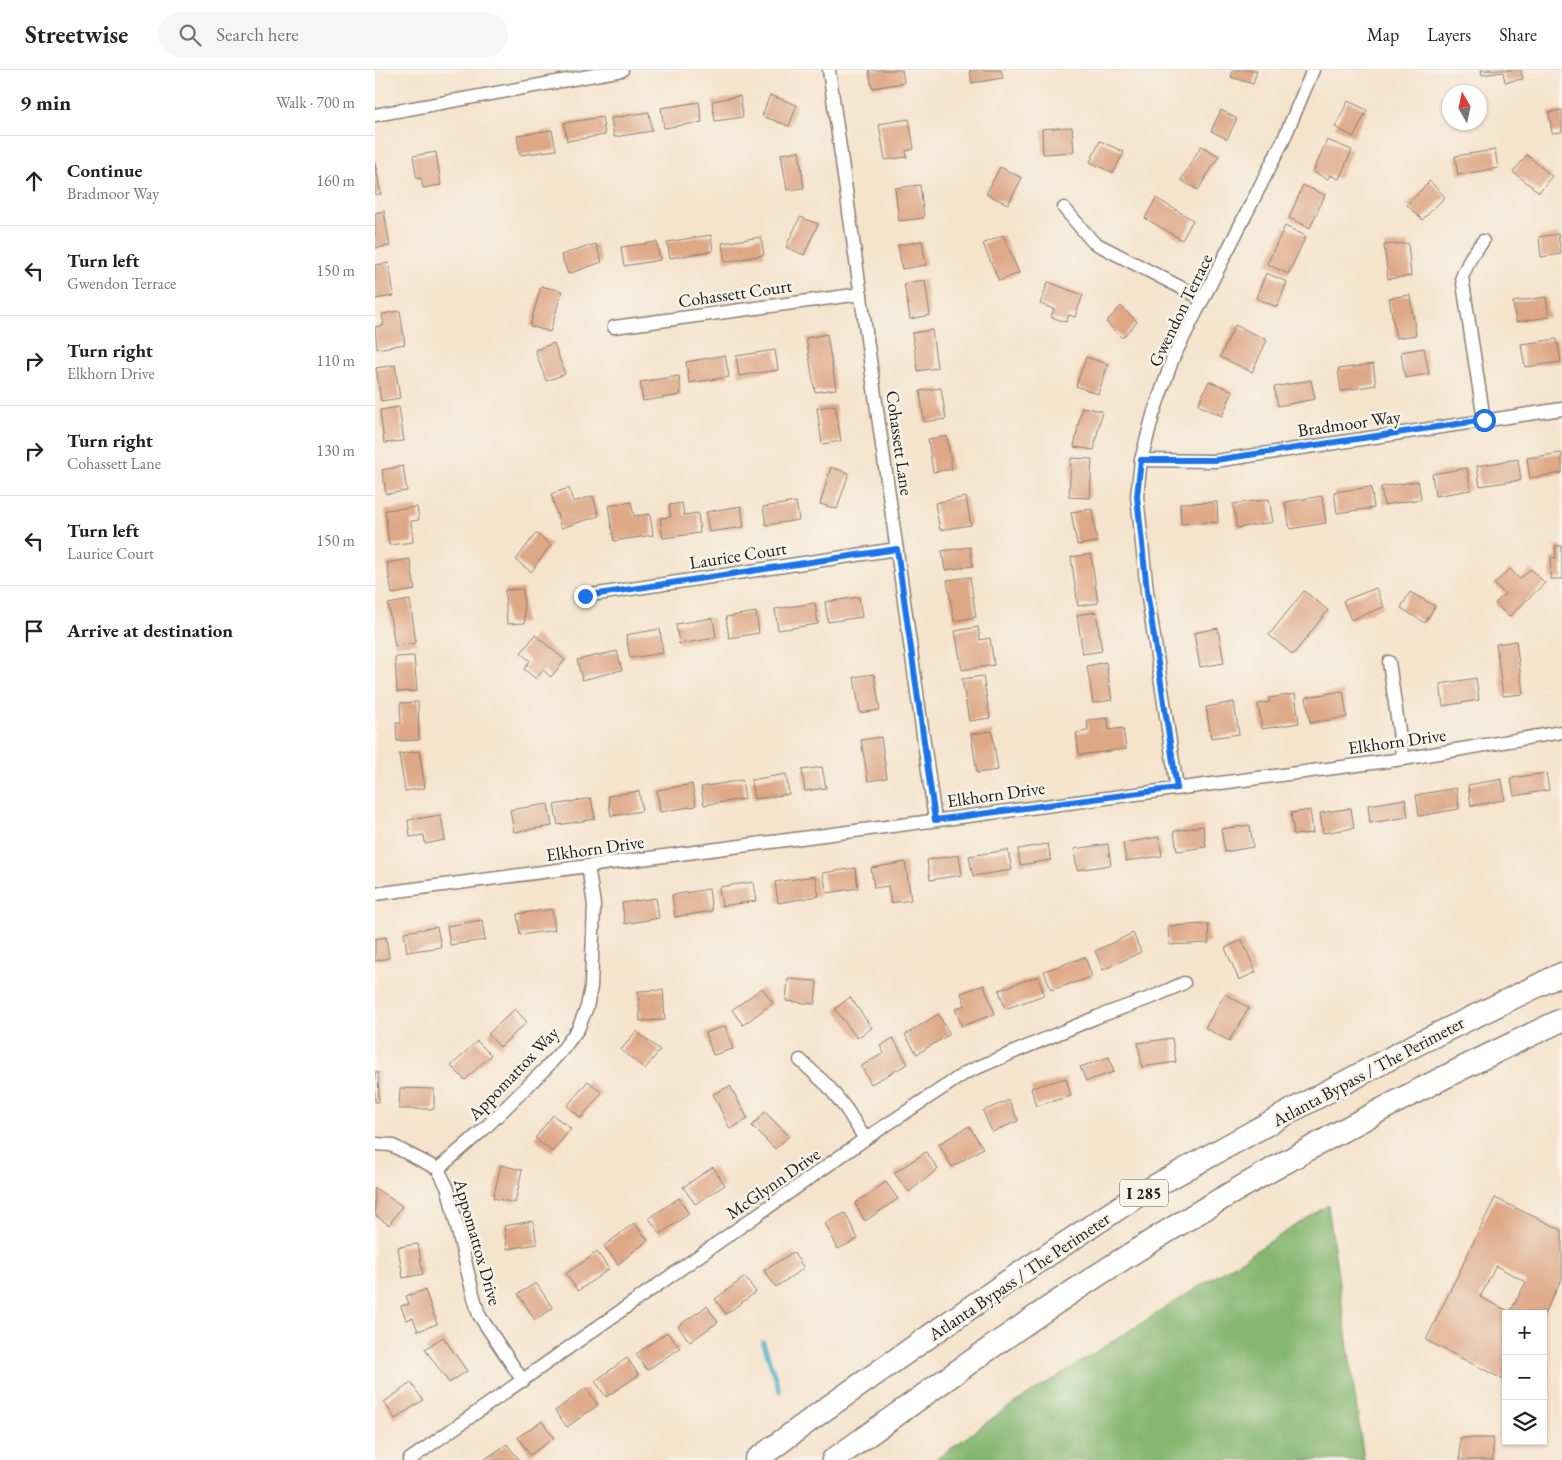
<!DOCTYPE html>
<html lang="en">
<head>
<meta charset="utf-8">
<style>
  body { margin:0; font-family:"EB Garamond",serif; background:#f6f6f6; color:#222 }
  .controls { position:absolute; right:15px; bottom:15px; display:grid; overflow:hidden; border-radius:0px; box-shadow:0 1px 4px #0004 }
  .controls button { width:45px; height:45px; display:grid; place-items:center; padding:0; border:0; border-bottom:1px solid #e0e0e0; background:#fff; color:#222; font:25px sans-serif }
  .compass { position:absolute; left:1067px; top:15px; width:45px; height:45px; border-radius:50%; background:#fff; box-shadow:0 1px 4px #0004; rotate:351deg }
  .stop { position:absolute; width:15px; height:15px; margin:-11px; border:4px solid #1a73e8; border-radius:50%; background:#fff }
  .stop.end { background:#1a73e8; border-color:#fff; box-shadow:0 1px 5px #0008 }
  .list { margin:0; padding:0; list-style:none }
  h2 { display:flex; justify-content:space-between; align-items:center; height:65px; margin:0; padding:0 20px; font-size:21px }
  h2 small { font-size:16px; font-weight:400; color:#767676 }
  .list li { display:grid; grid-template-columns:32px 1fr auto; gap:15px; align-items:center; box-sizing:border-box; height:90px; padding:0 20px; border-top:1px solid #e0e0e0 }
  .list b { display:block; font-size:19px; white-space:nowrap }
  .list p { margin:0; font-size:16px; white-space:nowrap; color:#767676 }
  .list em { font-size:16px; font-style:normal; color:#767676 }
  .icon { flex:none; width:28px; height:28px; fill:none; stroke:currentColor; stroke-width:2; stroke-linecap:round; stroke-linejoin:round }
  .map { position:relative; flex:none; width:1187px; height:1390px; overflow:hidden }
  header { display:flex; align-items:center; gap:30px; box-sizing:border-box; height:70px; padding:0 25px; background:#fff; border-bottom:1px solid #e0e0e0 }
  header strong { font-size:24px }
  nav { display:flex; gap:28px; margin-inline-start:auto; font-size:18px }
  .search { width:350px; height:45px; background:#f6f6f6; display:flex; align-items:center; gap:12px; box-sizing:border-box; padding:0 18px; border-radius:28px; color:#767676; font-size:19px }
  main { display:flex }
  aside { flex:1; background:#fff }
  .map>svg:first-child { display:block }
  .forest { fill:#86b771; stroke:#516a46 }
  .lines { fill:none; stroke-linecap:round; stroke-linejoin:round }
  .stream { stroke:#49b1c8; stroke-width:4.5 }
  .building { fill:#dea785; fill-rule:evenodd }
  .street-casing { stroke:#888074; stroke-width:15 }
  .highway-casing { stroke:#888074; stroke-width:25 }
  .street { stroke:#fff; stroke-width:12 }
  .highway { stroke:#fff; stroke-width:22 }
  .route { stroke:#1a73e8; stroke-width:6 }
  .labels { text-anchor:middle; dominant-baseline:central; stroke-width:5; stroke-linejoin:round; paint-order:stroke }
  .shield { fill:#f7f3e8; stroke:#5e5c59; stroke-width:1 }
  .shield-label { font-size:16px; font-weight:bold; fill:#1c1c1c }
  .street-label { font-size:18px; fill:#1c1c1c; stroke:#f7f3e8 }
</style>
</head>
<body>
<header>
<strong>Streetwise</strong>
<div class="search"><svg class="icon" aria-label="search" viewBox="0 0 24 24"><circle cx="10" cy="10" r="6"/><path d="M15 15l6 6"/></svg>Search here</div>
<nav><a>Map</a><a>Layers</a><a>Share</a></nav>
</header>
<main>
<aside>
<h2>9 min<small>Walk · 700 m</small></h2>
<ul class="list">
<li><svg class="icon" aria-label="ahead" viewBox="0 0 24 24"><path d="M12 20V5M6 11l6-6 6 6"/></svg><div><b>Continue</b><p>Bradmoor Way</p></div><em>160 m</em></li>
<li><svg class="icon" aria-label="left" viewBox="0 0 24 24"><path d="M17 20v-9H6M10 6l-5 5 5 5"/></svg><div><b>Turn left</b><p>Gwendon Terrace</p></div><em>150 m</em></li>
<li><svg class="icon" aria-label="right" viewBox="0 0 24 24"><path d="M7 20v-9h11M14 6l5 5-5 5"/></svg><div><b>Turn right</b><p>Elkhorn Drive</p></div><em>110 m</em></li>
<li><svg class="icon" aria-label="right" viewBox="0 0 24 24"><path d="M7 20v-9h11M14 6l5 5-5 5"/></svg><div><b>Turn right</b><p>Cohassett Lane</p></div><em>130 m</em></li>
<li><svg class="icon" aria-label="left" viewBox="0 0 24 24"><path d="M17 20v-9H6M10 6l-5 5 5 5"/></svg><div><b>Turn left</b><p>Laurice Court</p></div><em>150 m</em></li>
<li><svg class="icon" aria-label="arrive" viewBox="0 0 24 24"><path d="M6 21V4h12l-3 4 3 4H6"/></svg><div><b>Arrive at destination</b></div></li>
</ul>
</aside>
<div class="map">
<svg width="1187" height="1390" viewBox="0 0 1187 1390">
  <rect width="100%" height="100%" fill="#f7f3e8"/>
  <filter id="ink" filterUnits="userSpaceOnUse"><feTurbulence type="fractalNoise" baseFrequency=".02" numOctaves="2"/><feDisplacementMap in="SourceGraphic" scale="10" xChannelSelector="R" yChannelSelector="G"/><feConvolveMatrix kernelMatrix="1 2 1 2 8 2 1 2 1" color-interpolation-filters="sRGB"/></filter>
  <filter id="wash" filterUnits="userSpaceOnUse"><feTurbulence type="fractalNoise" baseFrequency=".0096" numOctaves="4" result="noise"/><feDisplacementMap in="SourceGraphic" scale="20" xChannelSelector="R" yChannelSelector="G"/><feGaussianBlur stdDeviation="1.12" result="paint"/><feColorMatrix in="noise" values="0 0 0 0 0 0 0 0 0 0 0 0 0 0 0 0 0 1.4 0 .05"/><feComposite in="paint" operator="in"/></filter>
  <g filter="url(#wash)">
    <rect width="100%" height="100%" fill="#f5e3cc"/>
    <polygon class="forest" points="953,1135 989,1390 560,1390 626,1342"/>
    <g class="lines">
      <polyline class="stream" points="388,1272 405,1321"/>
    </g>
    <g id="blocks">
      <g class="building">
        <polygon points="494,0 527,0 529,13 497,18"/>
        <polygon points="595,0 626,0 628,8 597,13"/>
        <polygon points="858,0 882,0 878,14 856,7"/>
        <polygon points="1106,0 1146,0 1148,9 1130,12 1128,2 1107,5"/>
        <polygon points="395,25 422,35 414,56 387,46"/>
        <polygon points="365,26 368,47 340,51 337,31"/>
        <polygon points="973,31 992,40 979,67 960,57"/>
        <polygon points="324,32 327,52 289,58 286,38"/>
        <polygon points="846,40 862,49 852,69 836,61"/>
        <polygon points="1187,40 1187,62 1177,63 1174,42"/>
        <polygon points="274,42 277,61 239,67 236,48"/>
        <polygon points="227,47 230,65 192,71 189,53"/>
        <polygon points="534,49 539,79 531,81 532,87 510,90 504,54"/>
        <polygon points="697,57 699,82 668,84 667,59"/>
        <polygon points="177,60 181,80 145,85 142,65"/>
        <polygon points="952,70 977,80 964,109 955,105 953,109 938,102"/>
        <polygon points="725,71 749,82 738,103 715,92"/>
        <polygon points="826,76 844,86 823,120 806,110"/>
        <polygon points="1120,80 1123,98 1083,105 1080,86"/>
        <polygon points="424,81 429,118 412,120 406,84"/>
        <polygon points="61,82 66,115 48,118 46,108 42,109 38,86"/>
        <polygon points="1152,85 1177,106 1164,122 1138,102"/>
        <polygon points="0,93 6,124 0,125"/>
        <polygon points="625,97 647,108 633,134 611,124"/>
        <polygon points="1055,111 1070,127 1047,150 1032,135"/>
        <polygon points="545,115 549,148 524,151 520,118"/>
        <polygon points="928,115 950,125 935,158 914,148"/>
        <polygon points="781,128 818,150 807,170 770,148"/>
        <polygon points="9,141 15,176 0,178 0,143"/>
        <polygon points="425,147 443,154 429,185 411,177"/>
        <polygon points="910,156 931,166 913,204 892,194"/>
        <polygon points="1183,164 1186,184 1166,187 1164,167"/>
        <polygon points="336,165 338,181 295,188 292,172"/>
        <polygon points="628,165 644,203 624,211 608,174"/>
        <polygon points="386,167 389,185 350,192 347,173"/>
        <polygon points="547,171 551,195 527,199 523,175"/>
        <polygon points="282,172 285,190 249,196 246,177"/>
        <polygon points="1033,173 1036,206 1013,209 1009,175"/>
        <polygon points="221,174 227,192 193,204 186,185"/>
        <polygon points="14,193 19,226 0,229 0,195"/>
        <polygon points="891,203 912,212 902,237 881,228"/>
        <polygon points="550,210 555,245 535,249 529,213"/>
        <polygon points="673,212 708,225 700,247 694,245 691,252 676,247 679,239 665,234"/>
        <polygon points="166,216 187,221 175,262 155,256"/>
        <polygon points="1035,225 1041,265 1021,268 1014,228"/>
        <polygon points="1171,227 1174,247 1141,252 1138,232"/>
        <polygon points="746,236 762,252 747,268 731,252"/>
        <polygon points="25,241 30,274 2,279 0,257 9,255 7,244"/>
        <polygon points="860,255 892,270 877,302 845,287"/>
        <polygon points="557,260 562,298 543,301 537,263"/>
        <polygon points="452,264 461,319 440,322 431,268"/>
        <polygon points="1182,269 1186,292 1150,297 1146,274"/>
        <polygon points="179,273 190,304 171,311 160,280"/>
        <polygon points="1049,278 1054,304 1030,308 1026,282"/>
        <polygon points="400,280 403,300 364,306 361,286"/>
        <polygon points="350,285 354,307 314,313 311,292"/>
        <polygon points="711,287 733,294 723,324 701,316"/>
        <polygon points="998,294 1001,315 966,321 963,299"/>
        <polygon points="20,295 25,328 6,331 1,298"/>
        <polygon points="304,306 306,325 268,331 265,312"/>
        <polygon points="936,310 940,329 903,336 899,317"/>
        <polygon points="834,311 858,321 847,346 823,335"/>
        <polygon points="566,318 571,349 549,352 545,321"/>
        <polygon points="460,335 466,371 447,374 442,338"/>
        <polygon points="24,337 29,371 9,373 5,340"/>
        <polygon points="707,337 727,341 719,380 699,377"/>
        <polygon points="572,366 577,399 558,402 553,369"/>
        <polygon points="1187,383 1187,403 1155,408 1152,388"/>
        <polygon points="696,388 717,389 715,428 694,427"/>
        <polygon points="1143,389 1146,410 1105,416 1102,396"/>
        <polygon points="28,396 32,421 11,424 7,400"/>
        <polygon points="456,397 474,403 462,439 445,434"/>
        <polygon points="1092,398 1096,420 1060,426 1057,404"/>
        <polygon points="1043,411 1046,429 1009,435 1006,417"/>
        <polygon points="996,417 999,438 962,443 959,422"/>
        <polygon points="194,418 198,432 218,426 224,446 186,458 176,424"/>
        <polygon points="947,426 951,453 915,459 910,432"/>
        <polygon points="591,427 596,455 565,460 560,433"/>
        <polygon points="894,429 898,452 862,458 858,434"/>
        <polygon points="256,432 259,446 275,444 278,465 239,471 233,436"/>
        <polygon points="421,432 424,450 391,455 388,437"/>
        <polygon points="842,432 843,452 806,454 805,433"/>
        <polygon points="307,433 309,445 323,443 325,463 288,468 285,448 296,447 294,435"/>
        <polygon points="366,436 369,457 334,462 331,442"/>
        <polygon points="42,437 44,450 36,451 38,472 14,475 10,440"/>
        <polygon points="717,439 722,472 702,475 696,442"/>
        <polygon points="161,463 176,475 156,502 141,490"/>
        <polygon points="1180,476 1187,476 1187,509 1175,509 1176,488 1181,488"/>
        <polygon points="595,477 598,496 570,500 567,481"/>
        <polygon points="716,484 723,533 703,536 696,487"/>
        <polygon points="35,489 40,520 17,524 12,493"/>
        <polygon points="1135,499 1145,509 1156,499 1170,513 1134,547 1120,533 1130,524 1119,514"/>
        <polygon points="595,507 601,547 579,551 572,510"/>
        <polygon points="1001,518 1009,537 976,550 968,531"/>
        <polygon points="148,519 150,553 132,554 130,520"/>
        <polygon points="929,521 953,540 918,585 894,565"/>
        <polygon points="1035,522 1060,536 1050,553 1026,538"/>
        <polygon points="484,527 487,547 453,552 450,532"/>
        <polygon points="35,530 41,573 20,576 13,534"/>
        <polygon points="440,533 443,554 403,560 400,539"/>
        <polygon points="381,542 384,563 354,568 351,547"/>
        <polygon points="721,542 727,581 708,584 702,545"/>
        <polygon points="338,548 341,568 304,574 301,554"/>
        <polygon points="603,557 605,570 615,568 619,595 587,600 580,561"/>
        <polygon points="843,558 849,593 825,597 819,563"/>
        <polygon points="285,559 288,583 255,588 251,565"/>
        <polygon points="160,565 190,590 176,607 168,600 161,609 149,599 155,591 146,583"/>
        <polygon points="1141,571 1148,624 1128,626 1121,574"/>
        <polygon points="242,581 247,600 207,610 202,590"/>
        <polygon points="39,586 42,621 22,622 20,587"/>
        <polygon points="731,592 737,630 718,633 712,596"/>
        <polygon points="499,604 505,640 485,643 479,607"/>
        <polygon points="608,606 615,648 594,651 587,609"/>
        <polygon points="1101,608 1104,630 1068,636 1065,614"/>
        <polygon points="968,621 972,647 935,653 931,627"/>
        <polygon points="920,624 924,653 887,659 883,634 895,632 894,628"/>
        <polygon points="43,632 44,670 22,671 21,653 26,653 25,633"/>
        <polygon points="859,632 864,664 836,668 831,637"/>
        <polygon points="733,648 734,660 748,658 751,679 704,685 701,663 713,661 712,650"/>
        <polygon points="617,661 623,700 602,703 596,664"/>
        <polygon points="506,667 512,708 493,711 486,670"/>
        <polygon points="44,681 50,718 30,721 24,684"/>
        <polygon points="447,697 451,718 430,721 427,700"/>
        <polygon points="1171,703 1174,720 1139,726 1136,708"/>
        <polygon points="411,704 414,724 379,729 376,710"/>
        <polygon points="1127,709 1130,730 1096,736 1093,715"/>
        <polygon points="367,710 370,729 329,735 326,717"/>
        <polygon points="317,714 321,736 285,742 282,720"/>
        <polygon points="1081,718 1084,739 1044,746 1041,725"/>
        <polygon points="264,721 267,741 236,746 233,726"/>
        <polygon points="216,728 220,749 183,755 179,735"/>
        <polygon points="1030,729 1033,747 995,753 993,735"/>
        <polygon points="173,734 177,756 139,762 135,740"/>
        <polygon points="976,738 979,758 948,763 945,743"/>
        <polygon points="935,740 938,763 919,765 916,743"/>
        <polygon points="66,745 70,770 50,774 49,765 35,767 33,750"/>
        <polygon points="875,755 878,777 850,782 846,759"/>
        <polygon points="828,756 831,777 802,781 799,761"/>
        <polygon points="784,767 787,786 751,791 748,773"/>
        <polygon points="673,774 676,790 645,795 643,779"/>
        <polygon points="733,774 736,795 702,800 699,779"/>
        <polygon points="633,780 637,800 598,806 594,786"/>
        <polygon points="584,785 587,805 555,810 552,790"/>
        <polygon points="530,792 536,830 516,833 513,816 499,818 496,798"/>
        <polygon points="480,798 483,818 452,823 448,803"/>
        <polygon points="440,806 444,826 403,833 400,812"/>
        <polygon points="378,812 381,831 347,836 344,817"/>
        <polygon points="334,819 337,841 300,847 297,825"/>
        <polygon points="281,828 284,848 250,854 247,833"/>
        <polygon points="177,839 180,860 145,865 142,844"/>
        <polygon points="107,850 110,870 75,875 72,856"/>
        <polygon points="833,854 834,873 794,875 793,856"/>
        <polygon points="62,857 66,877 32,882 29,862"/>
        <polygon points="758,863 766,882 728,900 720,881"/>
        <polygon points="11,867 14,888 0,891 0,869"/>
        <polygon points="867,870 881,902 864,910 850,878"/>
        <polygon points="710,887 717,907 676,920 669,901"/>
        <polygon points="663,906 669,925 630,939 624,920"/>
        <polygon points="413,909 442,911 440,934 411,931"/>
        <polygon points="609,915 620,944 587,956 580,939 590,935 586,923"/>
        <polygon points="387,918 398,933 368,955 357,940"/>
        <polygon points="288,920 290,950 265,951 263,921"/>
        <polygon points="850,924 874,938 854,971 830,958"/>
        <polygon points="475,927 497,958 482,968 460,939"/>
        <polygon points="140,939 152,952 125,977 113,964"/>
        <polygon points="563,944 575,964 542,984 530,965"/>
        <polygon points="350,956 358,979 338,985 330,963"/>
        <polygon points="261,961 285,980 270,999 246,980"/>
        <polygon points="518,968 533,994 496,1014 486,996 509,983 505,976"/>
        <polygon points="797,968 801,992 767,997 763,973"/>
        <polygon points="102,971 116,985 90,1010 76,996"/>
        <polygon points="734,987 739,1002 711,1011 705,997"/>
        <polygon points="0,1002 3,1002 4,1032 0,1032"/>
        <polygon points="691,1008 696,1026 661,1036 656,1018"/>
        <polygon points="213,1011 227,1023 206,1048 192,1036"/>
        <polygon points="355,1016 373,1049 355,1059 338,1024"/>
        <polygon points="25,1018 59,1019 59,1039 24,1039"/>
        <polygon points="634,1030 643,1051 617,1062 608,1041"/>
        <polygon points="390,1042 414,1066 400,1079 377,1056"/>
        <polygon points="178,1045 196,1059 177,1082 160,1068"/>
        <polygon points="594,1056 608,1078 577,1097 564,1074"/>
        <polygon points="551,1082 563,1099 534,1122 519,1103"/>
        <polygon points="126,1095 147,1100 140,1133 118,1128"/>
        <polygon points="338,1097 350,1115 320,1134 308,1117"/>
        <polygon points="511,1112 523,1129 490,1151 480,1133"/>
        <polygon points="0,1118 27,1136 14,1155 0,1145"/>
        <polygon points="304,1128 314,1144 285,1164 274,1148"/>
        <path d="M 1120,1128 L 1187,1160 L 1187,1209 L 1169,1244 L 1131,1244 L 1131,1311 L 1051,1270 ZM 1121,1196 L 1151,1212 L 1135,1242 L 1105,1227 Z"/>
        <polygon points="470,1143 483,1169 463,1179 450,1153"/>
        <polygon points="158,1151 162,1174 132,1179 129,1156"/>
        <polygon points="259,1153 273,1170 243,1194 229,1176"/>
        <polygon points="43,1174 48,1204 28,1208 23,1177"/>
        <polygon points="222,1182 234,1199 203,1221 191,1204"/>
        <polygon points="418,1182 429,1198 401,1217 389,1201"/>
        <polygon points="370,1207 381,1222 351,1244 340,1229"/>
        <polygon points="161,1213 178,1238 160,1250 143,1224"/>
        <polygon points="50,1220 62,1254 43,1261 38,1248 31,1250 26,1236 34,1234 31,1226"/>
        <polygon points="332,1236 343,1252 315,1272 303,1256"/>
        <polygon points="292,1262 305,1278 272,1300 261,1284"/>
        <polygon points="68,1267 92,1301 74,1313 50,1279"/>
        <polygon points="252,1288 264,1305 231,1327 220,1311"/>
        <polygon points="36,1313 48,1330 20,1349 9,1332"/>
        <polygon points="211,1318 223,1335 192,1357 180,1341"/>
        <polygon points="167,1351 179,1368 155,1385 143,1367"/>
        <rect x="1085" y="1368" width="33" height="22"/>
        <polygon points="132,1374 144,1390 109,1390"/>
      </g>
    </g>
  </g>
  <g filter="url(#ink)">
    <use href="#blocks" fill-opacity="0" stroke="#888074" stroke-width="1"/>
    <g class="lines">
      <g class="street-casing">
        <g id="street">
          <polyline points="454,0 560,750"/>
          <polyline points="0,45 247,0"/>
          <polyline points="689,138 718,172 828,229"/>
          <polyline points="1108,171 1096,187 1087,207 1109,350"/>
          <polyline points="239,257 486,224"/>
          <polyline points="766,390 840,391 1187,339"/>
          <polyline points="209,526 522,479"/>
          <polyline points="1014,592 1028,689"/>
          <polyline points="802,718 772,521 762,426 766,390 778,345 798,288 908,71 938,0"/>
          <polyline points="0,824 1028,689 1187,662"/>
          <polyline points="425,990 453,1016 472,1040 490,1069"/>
          <polyline points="0,1074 16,1075 63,1099 73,1119 98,1224 104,1245 148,1311"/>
          <polyline points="63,1099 109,1059 171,998 188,979 203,959 212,937 216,917 219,835 213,796"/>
          <polyline points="34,1390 490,1069 592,1002 722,947 780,926 809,913"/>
        </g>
      </g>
      <g class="highway-casing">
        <g id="highway">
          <polyline points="381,1390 449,1340 629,1214 762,1126 916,1041 1042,974 1187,904"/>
          <path d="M 458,1390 C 551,1324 643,1256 740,1194 C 883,1103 1033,1022 1187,950"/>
        </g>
      </g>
      <use href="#street" class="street"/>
      <use href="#highway" class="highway"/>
    </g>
  </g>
  <g class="lines" filter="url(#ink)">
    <polyline class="route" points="210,526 522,479 560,750 802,718 772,521 762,426 766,390 840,390 1109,350"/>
  </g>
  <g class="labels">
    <rect class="shield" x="745" y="1109.5" width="48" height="27" rx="4"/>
    <g class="shield-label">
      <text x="769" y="1123">I 285</text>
    </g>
    <g class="street-label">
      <text transform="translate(360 223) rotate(-8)">Cohassett Court</text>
      <text transform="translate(805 240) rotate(-64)">Gwendon Terrace</text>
      <text transform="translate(974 353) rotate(-8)">Bradmoor Way</text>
      <text transform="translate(525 373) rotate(82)">Cohassett Lane</text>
      <text transform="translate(363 485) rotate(-9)">Laurice Court</text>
      <text transform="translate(1022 671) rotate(-8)">Elkhorn Drive</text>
      <text transform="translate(621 724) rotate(-8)">Elkhorn Drive</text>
      <text transform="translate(220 778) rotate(-8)">Elkhorn Drive</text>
      <text transform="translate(993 1001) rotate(-28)">Atlanta Bypass / The Perimeter</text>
      <text transform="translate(138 1003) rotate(-46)">Appomattox Way</text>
      <text transform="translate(398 1113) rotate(-35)">McGlynn Drive</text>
      <text transform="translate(103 1172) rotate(74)">Appomattox Drive</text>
      <text transform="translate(644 1206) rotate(-34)">Atlanta Bypass / The Perimeter</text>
    </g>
  </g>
</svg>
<div class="controls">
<button>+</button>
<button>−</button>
<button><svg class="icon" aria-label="layers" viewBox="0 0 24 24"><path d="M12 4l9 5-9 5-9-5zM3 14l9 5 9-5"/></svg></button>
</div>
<svg class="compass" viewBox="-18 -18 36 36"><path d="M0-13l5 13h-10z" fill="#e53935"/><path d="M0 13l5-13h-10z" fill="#767676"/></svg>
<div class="stop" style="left:1109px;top:350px"></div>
<div class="stop end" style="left:210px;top:526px"></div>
</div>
</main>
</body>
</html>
